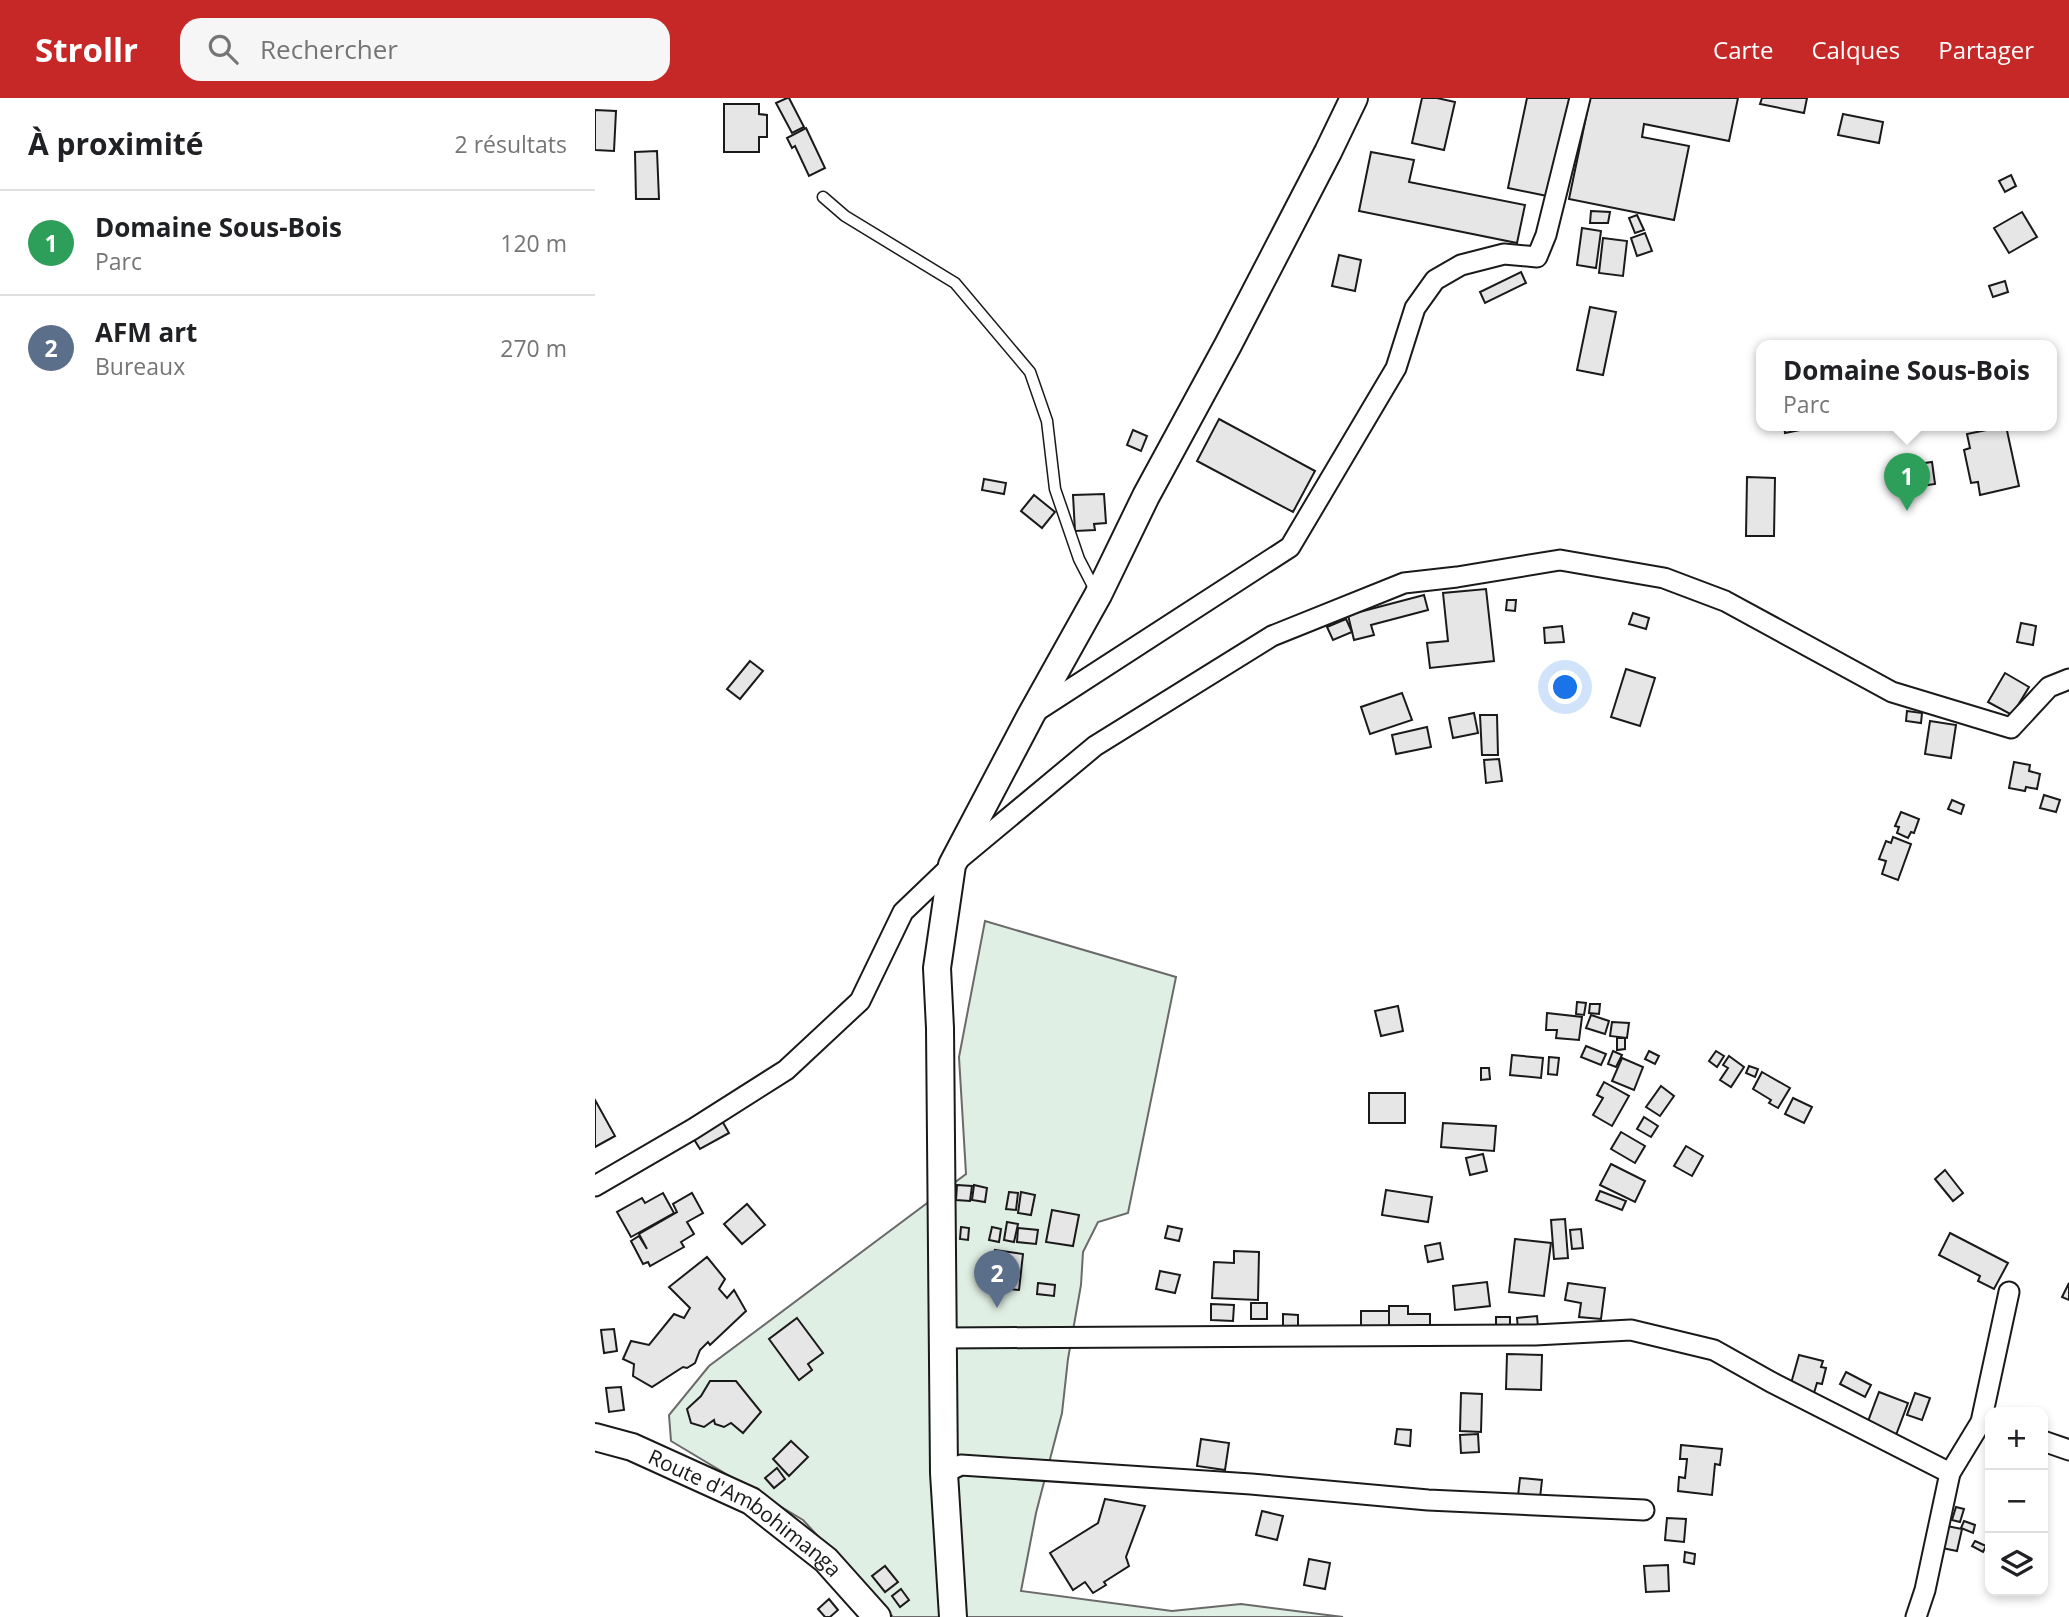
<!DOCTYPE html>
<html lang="fr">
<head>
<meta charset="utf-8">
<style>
  body { margin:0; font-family:"Open Sans",sans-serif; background:#f6f6f6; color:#202124 }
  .controls { position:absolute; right:21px; bottom:21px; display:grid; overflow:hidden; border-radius:14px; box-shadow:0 4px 10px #0003 }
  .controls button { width:63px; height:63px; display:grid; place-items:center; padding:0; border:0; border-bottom:2px solid #e0e0e0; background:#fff; color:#202124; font:35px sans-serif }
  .you { position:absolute; left:971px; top:590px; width:24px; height:24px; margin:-18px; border:5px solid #fff; border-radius:50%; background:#1a73e8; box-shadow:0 0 0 10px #1a73e833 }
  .badge { display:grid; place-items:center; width:46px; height:46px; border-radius:50%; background:#c62828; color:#fff; font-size:23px; font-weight:700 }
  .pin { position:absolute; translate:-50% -58px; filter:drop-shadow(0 2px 4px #0008) }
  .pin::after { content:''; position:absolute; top:37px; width:24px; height:21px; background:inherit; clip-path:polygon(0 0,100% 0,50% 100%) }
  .popup { position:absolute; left:1161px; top:242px; width:301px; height:91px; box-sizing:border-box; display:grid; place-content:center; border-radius:14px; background:#fff; filter:drop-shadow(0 2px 5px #0005); font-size:23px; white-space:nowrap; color:#757577 }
  .popup b { font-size:26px; color:#202124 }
  .popup::after { content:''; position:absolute; left:50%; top:100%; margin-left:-14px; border:14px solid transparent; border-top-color:#fff }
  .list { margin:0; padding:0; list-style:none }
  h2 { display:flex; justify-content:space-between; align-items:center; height:91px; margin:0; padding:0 28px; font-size:30px }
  h2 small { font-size:23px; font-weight:400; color:#757577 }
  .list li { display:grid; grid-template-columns:46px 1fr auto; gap:21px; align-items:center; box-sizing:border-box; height:105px; padding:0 28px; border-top:2px solid #e0e0e0 }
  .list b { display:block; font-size:26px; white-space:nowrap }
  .list p { margin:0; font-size:23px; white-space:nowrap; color:#757577 }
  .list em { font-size:23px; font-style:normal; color:#757577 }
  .icon { flex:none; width:38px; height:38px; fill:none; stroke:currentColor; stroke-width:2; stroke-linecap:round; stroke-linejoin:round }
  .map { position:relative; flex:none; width:1474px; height:1519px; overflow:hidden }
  header { display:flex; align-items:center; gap:42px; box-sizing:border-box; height:98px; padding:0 35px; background:#c62828; color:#fff }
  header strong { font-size:33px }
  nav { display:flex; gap:38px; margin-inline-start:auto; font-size:24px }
  .search { width:490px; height:63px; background:#f6f6f6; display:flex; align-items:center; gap:18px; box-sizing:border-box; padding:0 24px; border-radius:21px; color:#757577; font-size:26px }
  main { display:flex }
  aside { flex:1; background:#fff }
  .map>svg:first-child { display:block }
  .green { fill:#e0efe3; stroke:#6a6a6a; stroke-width:2 }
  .building { fill:#e6e6e6; stroke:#1a1a1a; stroke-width:2 }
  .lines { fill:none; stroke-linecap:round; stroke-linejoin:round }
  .lane-casing { stroke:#1a1a1a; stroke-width:13 }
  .street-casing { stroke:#1a1a1a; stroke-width:23 }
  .secondary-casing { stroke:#1a1a1a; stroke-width:30 }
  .lane { stroke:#fff; stroke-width:10 }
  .street { stroke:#fff; stroke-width:19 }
  .secondary { stroke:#fff; stroke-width:26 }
  .labels { text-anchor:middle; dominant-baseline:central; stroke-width:5; stroke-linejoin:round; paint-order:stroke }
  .street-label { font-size:21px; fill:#1a1a1a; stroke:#fff }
</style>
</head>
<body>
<header>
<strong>Strollr</strong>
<div class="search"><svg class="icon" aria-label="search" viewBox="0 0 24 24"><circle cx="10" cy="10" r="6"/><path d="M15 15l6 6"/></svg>Rechercher</div>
<nav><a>Carte</a><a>Calques</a><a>Partager</a></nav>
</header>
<main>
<aside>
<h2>À proximité<small>2 résultats</small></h2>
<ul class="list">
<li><span class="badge" style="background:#2e9e5b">1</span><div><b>Domaine Sous-Bois</b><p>Parc</p></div><em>120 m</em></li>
<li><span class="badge" style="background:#5c6f8a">2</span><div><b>AFM art</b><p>Bureaux</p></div><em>270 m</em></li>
</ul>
</aside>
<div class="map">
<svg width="1474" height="1519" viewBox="0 0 1474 1519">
  <rect width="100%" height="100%" fill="#fff"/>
  <polygon class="green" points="390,823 581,879 533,1115 503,1124 488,1154 486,1187 473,1261 467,1315 441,1415 426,1493 577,1513 646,1506 748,1519 298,1519 208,1422 76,1343 74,1317 114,1268 371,1076 364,959"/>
  <g class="building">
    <polygon points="192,0 194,0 209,29 197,35 181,5"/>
    <polygon points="827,0 842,0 860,4 849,52 817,45"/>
    <polygon points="932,0 979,0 957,99 913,90"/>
    <polygon points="995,0 1143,0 1134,43 1049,26 1047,39 1094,48 1079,122 974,101"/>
    <polygon points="1167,0 1212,0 1209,15 1165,6"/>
    <polygon points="129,6 164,6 164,16 172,17 172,39 164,39 164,54 129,54"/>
    <polygon points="0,12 21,13 19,53 0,52"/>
    <polygon points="1248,16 1288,24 1284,45 1243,37"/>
    <polygon points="211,30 230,70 214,78 200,48 197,50 192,40"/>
    <polygon points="62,53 64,101 41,101 40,54"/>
    <polygon points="776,54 819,62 814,84 930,107 922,145 764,113"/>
    <polygon points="1416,77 1421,88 1410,94 1404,83"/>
    <polygon points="996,113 1015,114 1013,125 995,125"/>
    <polygon points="1427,114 1442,139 1414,155 1399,130"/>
    <polygon points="1042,117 1049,132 1040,135 1034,120"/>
    <polygon points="987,130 1006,133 1001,170 982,167"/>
    <polygon points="1050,135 1057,153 1042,158 1036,140"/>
    <polygon points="1008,140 1032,143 1028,178 1004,175"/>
    <polygon points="744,157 766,162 760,193 737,188"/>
    <polygon points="926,174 931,185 890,205 885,194"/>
    <polygon points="1410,183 1413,194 1398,199 1394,188"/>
    <polygon points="995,209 1021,214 1008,277 982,272"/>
    <polygon points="624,321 720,373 698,414 602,363"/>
    <polygon points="1189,327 1229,327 1190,335"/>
    <polygon points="1411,328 1424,388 1385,397 1383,384 1376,385 1369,352 1375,350 1372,336"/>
    <polygon points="538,332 552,338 546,353 532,347"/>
    <polygon points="1337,364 1340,386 1319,389 1316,367"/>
    <polygon points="1152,379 1180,380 1179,438 1151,438"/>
    <polygon points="389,381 411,385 409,396 387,392"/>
    <polygon points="509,396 511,425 499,426 500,432 480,433 478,397"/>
    <polygon points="439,397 460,414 447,430 426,413"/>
    <polygon points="891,491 899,563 835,570 832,545 853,543 848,495"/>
    <polygon points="829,497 833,512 776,527 779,537 759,542 753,517"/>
    <polygon points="912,502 921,502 920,513 911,512"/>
    <polygon points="1038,515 1054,520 1051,531 1034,526"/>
    <polygon points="751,521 757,534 738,542 732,529"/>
    <polygon points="1426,525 1441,528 1438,547 1422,544"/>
    <polygon points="967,528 969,544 950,545 949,530"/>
    <polygon points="155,563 168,573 145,601 132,591"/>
    <polygon points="1031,571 1060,580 1045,628 1016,619"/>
    <polygon points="1410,575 1434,589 1417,617 1393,604"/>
    <polygon points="807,595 817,622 775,636 766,609"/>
    <polygon points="1312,613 1327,615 1326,625 1311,623"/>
    <polygon points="879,615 883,635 858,640 854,620"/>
    <polygon points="885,617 902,617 903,657 887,657"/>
    <polygon points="1335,623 1361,627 1356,660 1330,656"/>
    <polygon points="832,629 836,649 801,656 797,637"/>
    <polygon points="904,661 907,683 891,685 889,662"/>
    <polygon points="1419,664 1435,667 1434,673 1445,676 1442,691 1431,689 1430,693 1414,690"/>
    <polygon points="1449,697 1465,702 1461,714 1445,710"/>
    <polygon points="1357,702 1369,707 1366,716 1353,711"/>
    <polygon points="1306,714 1324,721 1319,735 1316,734 1313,740 1302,735 1304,729 1300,728"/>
    <polygon points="1298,739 1316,746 1303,782 1287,776 1291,763 1284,761 1291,743 1296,745"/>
    <polygon points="982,904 991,905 989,917 981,916"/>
    <polygon points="995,906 1005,906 1004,916 994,915"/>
    <polygon points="803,908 808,933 786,938 780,913"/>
    <polygon points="952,915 987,919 984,942 961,940 962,932 951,932"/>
    <polygon points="996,917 1014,923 1010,936 991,930"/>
    <polygon points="1017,924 1034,925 1032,940 1015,938"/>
    <polygon points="1022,940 1030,940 1030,951 1022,952"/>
    <polygon points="991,948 1011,956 1006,967 986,959"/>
    <polygon points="1018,953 1027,957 1021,969 1013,966"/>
    <polygon points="1054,953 1064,958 1060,966 1050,961"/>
    <polygon points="1121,953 1129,958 1122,969 1114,963"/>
    <polygon points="917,957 948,960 946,980 915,977"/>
    <polygon points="1134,958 1149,969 1136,989 1125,982 1133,970 1128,967"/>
    <polygon points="954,959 964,960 962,977 953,976"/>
    <polygon points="1027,960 1048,969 1039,992 1017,983"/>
    <polygon points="1154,968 1163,971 1160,979 1151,975"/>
    <polygon points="886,970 894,970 895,981 886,982"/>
    <polygon points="1167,974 1195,990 1183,1010 1174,1005 1176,1002 1158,991"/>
    <polygon points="1009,984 1034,998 1017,1028 998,1017 1008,1000 1002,997"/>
    <polygon points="1066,988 1079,998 1065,1018 1051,1009"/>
    <rect x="774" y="995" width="36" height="30"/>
    <polygon points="1198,1000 1217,1009 1209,1025 1190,1016"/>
    <polygon points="0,1002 20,1038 0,1049"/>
    <polygon points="1049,1019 1063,1028 1056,1039 1042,1031"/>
    <polygon points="126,1021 134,1035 105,1051 97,1038"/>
    <polygon points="848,1025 901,1028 899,1053 846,1049"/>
    <polygon points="1026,1034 1050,1048 1040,1065 1016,1051"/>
    <polygon points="1091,1048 1108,1058 1097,1078 1079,1068"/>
    <polygon points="888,1056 892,1073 875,1077 871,1060"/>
    <polygon points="1016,1066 1050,1083 1040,1104 1005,1087"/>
    <polygon points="1350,1072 1368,1095 1358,1103 1340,1081"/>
    <polygon points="362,1087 377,1088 375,1103 361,1102"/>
    <polygon points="379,1087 392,1090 390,1104 377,1102"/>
    <polygon points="791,1092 837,1099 833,1124 787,1117"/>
    <polygon points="1005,1093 1031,1103 1027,1112 1001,1102"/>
    <polygon points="414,1094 423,1095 421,1112 411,1111"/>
    <polygon points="426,1094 440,1097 436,1117 423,1115"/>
    <polygon points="68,1095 79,1115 36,1139 22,1114 47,1100 50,1105"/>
    <polygon points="97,1095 108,1115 92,1124 99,1136 86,1144 89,1149 55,1168 53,1164 48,1166 36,1143 44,1138 52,1151 44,1136 82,1114 78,1106"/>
    <polygon points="152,1106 170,1127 147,1146 129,1126"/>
    <polygon points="457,1112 484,1117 478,1148 451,1144"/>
    <polygon points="970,1121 973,1160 959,1161 956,1122"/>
    <polygon points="412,1124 423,1126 419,1144 409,1142"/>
    <polygon points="573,1128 587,1131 584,1143 570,1140"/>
    <polygon points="366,1129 374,1130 373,1142 365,1141"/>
    <polygon points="397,1129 406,1131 404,1144 394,1142"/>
    <polygon points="423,1130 443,1132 441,1146 422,1144"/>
    <polygon points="986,1131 988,1150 977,1151 975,1132"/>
    <polygon points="1355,1135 1413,1165 1399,1191 1383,1183 1385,1178 1344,1157"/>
    <polygon points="920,1141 956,1145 949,1198 914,1194"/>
    <polygon points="845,1145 848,1161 833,1164 830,1148"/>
    <polygon points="400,1152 428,1156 424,1192 407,1190 409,1170 398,1169"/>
    <polygon points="639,1153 664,1154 663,1202 617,1200 619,1164 639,1165"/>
    <polygon points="112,1159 130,1181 124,1191 132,1200 139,1192 151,1213 115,1247 113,1244 105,1252 100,1265 92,1270 88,1269 57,1289 38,1278 39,1266 28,1261 36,1243 54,1247 79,1216 89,1220 95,1210 74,1189"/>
    <polygon points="396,1170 406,1171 405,1190 395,1189"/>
    <polygon points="565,1173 585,1177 580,1195 561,1191"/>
    <polygon points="892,1184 895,1208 860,1212 858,1188"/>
    <polygon points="443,1185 460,1187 459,1198 442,1196"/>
    <polygon points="973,1185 1010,1190 1006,1221 984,1219 986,1205 970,1202"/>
    <polygon points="1474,1185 1474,1202 1467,1199"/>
    <rect x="656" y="1205" width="16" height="16"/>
    <polygon points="616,1206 639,1207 638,1223 616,1222"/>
    <polygon points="794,1208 813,1208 813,1216 835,1216 835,1234 794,1234"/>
    <rect x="766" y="1213" width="28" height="21"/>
    <polygon points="688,1216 703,1217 703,1229 688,1228"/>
    <polygon points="942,1218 943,1229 923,1231 922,1220"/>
    <rect x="901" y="1219" width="14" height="12"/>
    <polygon points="202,1220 228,1255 213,1266 217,1272 204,1282 174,1241"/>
    <polygon points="19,1231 22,1253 9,1255 6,1232"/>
    <polygon points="912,1256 947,1257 946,1292 911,1291"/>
    <polygon points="1204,1257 1228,1263 1226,1269 1231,1270 1227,1286 1222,1285 1219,1295 1195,1289"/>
    <polygon points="1251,1274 1276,1287 1270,1299 1245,1286"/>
    <polygon points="115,1283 141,1283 166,1314 148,1335 136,1325 129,1329 120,1326 119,1322 109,1329 96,1325 92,1311 106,1298"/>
    <polygon points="26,1289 29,1312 14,1314 11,1290"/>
    <polygon points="1284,1294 1313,1305 1301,1337 1272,1326"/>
    <polygon points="866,1295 887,1296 886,1334 865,1333"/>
    <polygon points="1320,1295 1335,1300 1327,1322 1312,1317"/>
    <polygon points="802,1331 816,1332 815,1348 800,1346"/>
    <polygon points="883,1336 884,1354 866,1355 865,1337"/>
    <polygon points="606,1341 634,1345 630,1372 602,1368"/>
    <polygon points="196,1343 213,1359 194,1378 178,1361"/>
    <polygon points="1086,1347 1127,1351 1125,1367 1120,1366 1117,1397 1083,1393 1084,1379 1090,1380 1092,1361 1085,1361"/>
    <polygon points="182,1370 190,1381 179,1390 170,1380"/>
    <polygon points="925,1380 947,1382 945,1400 923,1398"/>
    <polygon points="510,1401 550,1408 531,1459 534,1468 509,1484 511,1487 498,1495 490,1484 478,1492 455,1455 503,1425"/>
    <polygon points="1361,1409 1369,1411 1365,1424 1357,1422"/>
    <polygon points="667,1413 688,1418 682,1442 661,1437"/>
    <polygon points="1072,1420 1091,1421 1089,1444 1070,1442"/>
    <polygon points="1369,1423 1380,1427 1378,1435 1366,1430"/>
    <polygon points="1352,1428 1367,1431 1362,1453 1347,1450"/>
    <polygon points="1380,1443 1391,1448 1388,1454 1377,1448"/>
    <polygon points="1090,1454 1100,1456 1099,1466 1089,1464"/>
    <polygon points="714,1461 735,1465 730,1491 709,1487"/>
    <polygon points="1073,1467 1074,1493 1051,1494 1049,1468"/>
    <polygon points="290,1468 303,1484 290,1494 277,1478"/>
    <polygon points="306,1491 314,1502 305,1509 297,1498"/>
    <polygon points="234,1501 243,1512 235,1519 230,1519 223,1511"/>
  </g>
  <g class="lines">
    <g class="lane-casing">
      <polyline id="lane" points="228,99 250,118 360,185 435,274 452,323 460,391 484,461 501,494"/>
    </g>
    <g class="street-casing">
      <g id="street">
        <polyline points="437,616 695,449 801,270 820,210 840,182 866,167 909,156 942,159 951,137 985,0"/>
        <polyline points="0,1088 98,1031 191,972 265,903 308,814 357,767 500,648 677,538 809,485 862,479 965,462 1069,480 1130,503 1297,594 1416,630 1454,589 1474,581"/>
        <polyline points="347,1240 940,1237 1036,1232 1119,1252 1176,1284 1355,1375"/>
        <polyline points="1448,1343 1474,1352"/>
        <polyline points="349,1375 366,1367 656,1386 833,1402 1049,1412"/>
        <polyline points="1321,1519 1330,1492 1355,1375 1386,1324 1414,1194"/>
      </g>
    </g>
    <g class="secondary-casing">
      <g id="secondary">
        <path id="s1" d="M 0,1339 L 37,1349 L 156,1403 L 231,1462 L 282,1519"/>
        <polyline points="358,1519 349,1375 345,930 342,870 357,767 436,617 503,497 551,398 633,247 733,54 759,0"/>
      </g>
    </g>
    <use href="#lane" class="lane"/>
    <use href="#street" class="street"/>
    <use href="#secondary" class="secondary"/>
  </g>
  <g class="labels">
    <g class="street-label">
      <text stroke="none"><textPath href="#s1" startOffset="170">Route d'Ambohimanga</textPath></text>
    </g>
  </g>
</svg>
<div class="controls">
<button>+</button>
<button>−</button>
<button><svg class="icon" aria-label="layers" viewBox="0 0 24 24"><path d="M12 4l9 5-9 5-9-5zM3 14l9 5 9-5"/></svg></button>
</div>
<div class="you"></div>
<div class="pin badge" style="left:1312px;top:413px;background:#2e9e5b">1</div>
<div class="popup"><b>Domaine Sous-Bois</b>Parc</div>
<div class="pin badge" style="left:402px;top:1210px;background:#5c6f8a">2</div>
</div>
</main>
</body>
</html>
